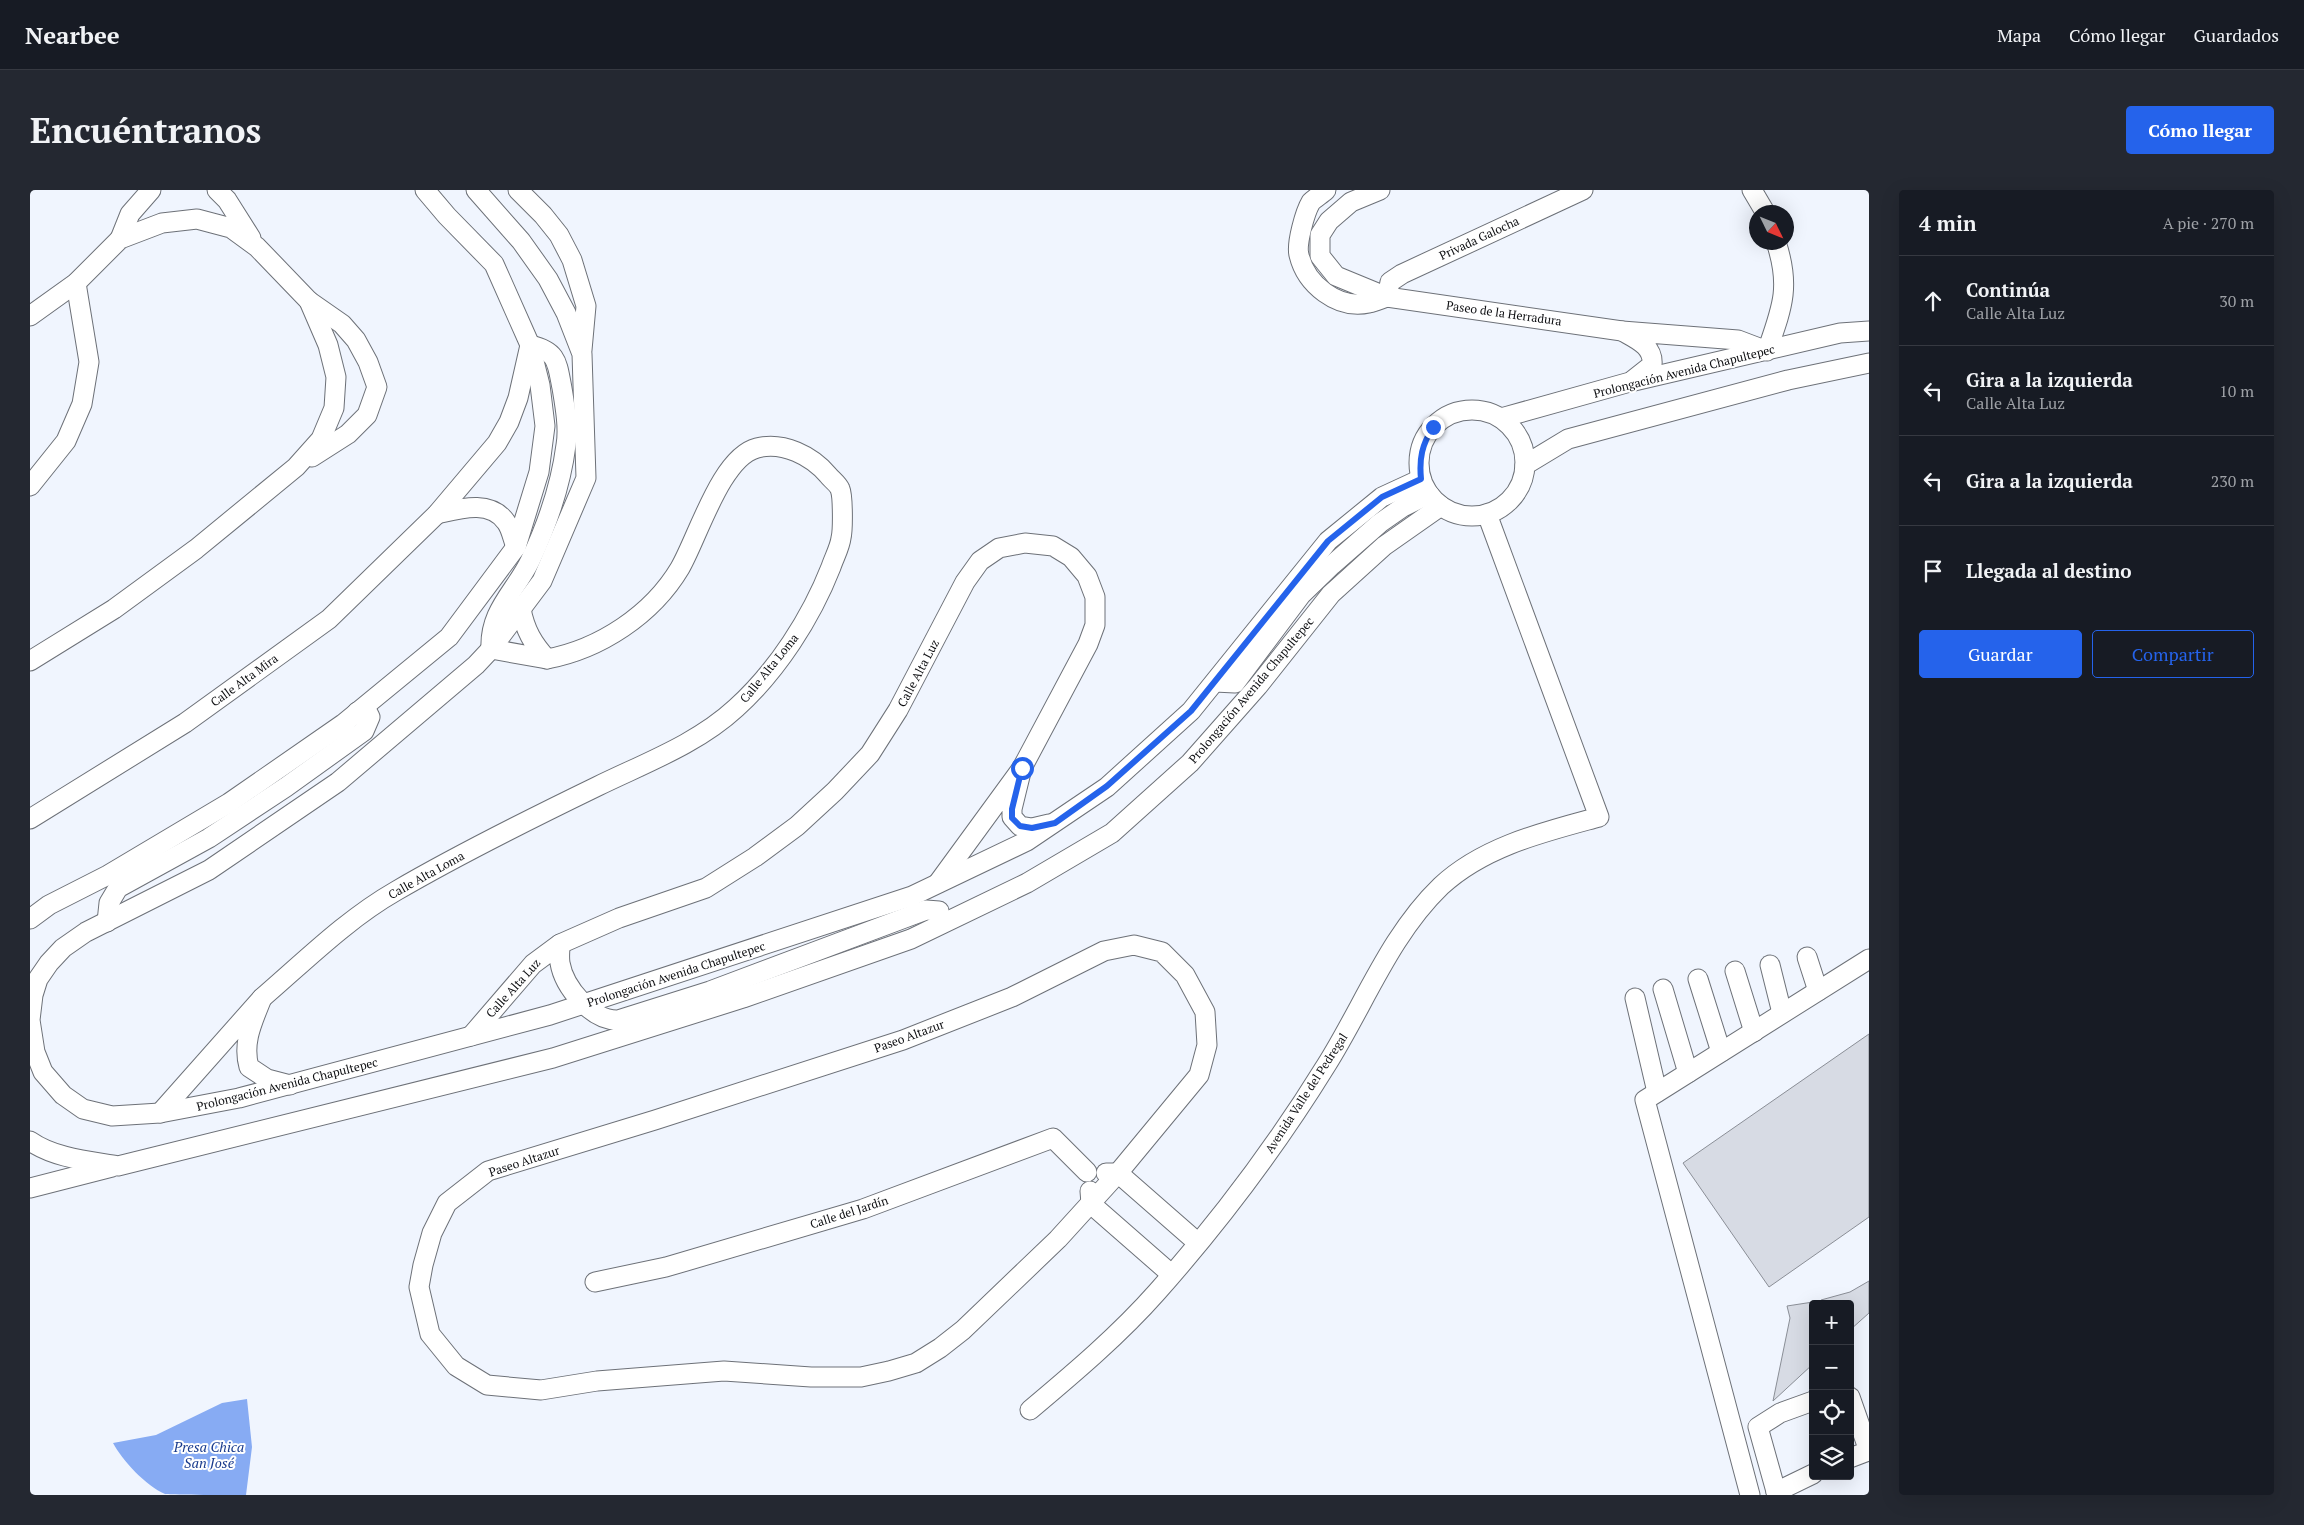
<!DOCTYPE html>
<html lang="es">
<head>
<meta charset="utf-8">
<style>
  body { margin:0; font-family:"PT Serif",serif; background:#242831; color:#f1f3f6 }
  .controls { position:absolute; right:15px; bottom:15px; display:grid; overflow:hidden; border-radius:5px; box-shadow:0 5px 20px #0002 }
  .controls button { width:45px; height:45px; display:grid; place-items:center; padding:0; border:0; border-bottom:1px solid #363941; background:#171b24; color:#f1f3f6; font:25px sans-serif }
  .compass { position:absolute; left:1719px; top:15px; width:45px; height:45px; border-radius:50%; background:#171b24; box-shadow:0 5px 20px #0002; rotate:133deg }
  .stop { position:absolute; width:15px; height:15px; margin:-11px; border:4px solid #2563eb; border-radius:50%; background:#fff }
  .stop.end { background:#2563eb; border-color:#fff; box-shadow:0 1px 5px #0008 }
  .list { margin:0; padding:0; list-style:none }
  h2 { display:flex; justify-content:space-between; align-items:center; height:65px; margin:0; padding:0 20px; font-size:21px }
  h2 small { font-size:16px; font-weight:400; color:#9ea1a6 }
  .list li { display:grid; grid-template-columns:32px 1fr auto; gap:15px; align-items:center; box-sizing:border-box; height:90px; padding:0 20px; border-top:1px solid #363941 }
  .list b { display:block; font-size:19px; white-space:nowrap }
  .list p { margin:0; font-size:16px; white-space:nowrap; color:#9ea1a6 }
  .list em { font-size:16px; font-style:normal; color:#9ea1a6 }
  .actions { display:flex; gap:10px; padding:15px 20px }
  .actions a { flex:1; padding:11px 0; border:1px solid #2563eb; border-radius:5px; text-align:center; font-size:18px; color:#2563eb }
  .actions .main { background:#2563eb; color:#fff }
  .icon { flex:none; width:28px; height:28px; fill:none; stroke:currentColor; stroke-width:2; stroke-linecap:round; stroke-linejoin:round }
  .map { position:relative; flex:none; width:1839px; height:1305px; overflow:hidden; border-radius:5px }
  header { display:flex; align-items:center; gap:30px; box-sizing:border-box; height:70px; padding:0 25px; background:#171b24; border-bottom:1px solid #363941 }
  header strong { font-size:24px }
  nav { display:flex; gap:28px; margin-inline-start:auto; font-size:18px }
  .intro { display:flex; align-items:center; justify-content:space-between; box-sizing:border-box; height:120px; padding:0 30px }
  h1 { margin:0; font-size:35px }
  .button { padding:12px 22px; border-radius:5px; background:#2563eb; color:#fff; font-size:18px; font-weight:700 }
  main { display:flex; gap:30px; padding:0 30px }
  aside { flex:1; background:#171b24; border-radius:5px; box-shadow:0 5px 20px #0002 }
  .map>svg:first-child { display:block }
  .water { fill:#87abf3 }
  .building { fill:#d7dbe4; stroke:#8a8e96 }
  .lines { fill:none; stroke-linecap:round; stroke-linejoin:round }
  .minor-casing { stroke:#6d7178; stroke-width:21 }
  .minor { stroke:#fff; stroke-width:19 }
  .route { stroke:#2563eb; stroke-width:6 }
  .labels { text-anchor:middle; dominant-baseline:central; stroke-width:4; stroke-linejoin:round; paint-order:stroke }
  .street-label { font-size:12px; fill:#0e0f12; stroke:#fff }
  .water-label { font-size:14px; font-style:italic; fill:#193b8d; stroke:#fff }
</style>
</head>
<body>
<header>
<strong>Nearbee</strong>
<nav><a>Mapa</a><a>Cómo llegar</a><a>Guardados</a></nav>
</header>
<div class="intro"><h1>Encuéntranos</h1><a class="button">Cómo llegar</a></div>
<main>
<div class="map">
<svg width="1839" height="1305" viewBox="0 0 1839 1305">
  <rect width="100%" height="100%" fill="#f0f5fe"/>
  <path class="water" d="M 217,1209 L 222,1257 L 216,1305 C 202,1305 144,1305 135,1304 C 116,1296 92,1270 83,1253 L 126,1245 L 192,1213 Z"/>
  <g class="building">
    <polygon points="1839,844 1839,1027 1739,1097 1653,973"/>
    <polygon points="1839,1091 1839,1123 1820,1140 1820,1114 1792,1114 1791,1110 1820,1102"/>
    <polygon points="1783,1112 1783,1174 1743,1211 1760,1128 1757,1116"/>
  </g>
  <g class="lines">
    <g class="minor-casing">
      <g id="minor">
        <polyline points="187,0 197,10 221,48"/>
        <polyline points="446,0 491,51 518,89 536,123 552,164 556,288 512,391 461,459 446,475 308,592 179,680 56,742 33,758 19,773 8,789 3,805 0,830 5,862 13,882 33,905 53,919 82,926 130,923 209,908 520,825 882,706 997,651 1077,597 1161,521 1298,351 1352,307 1391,289"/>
        <polyline points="488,0 513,25 529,45 542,70 556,116 552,160"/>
        <path d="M 1296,0 C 1292,4 1285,8 1281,12 C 1275,22 1266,54 1269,65 C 1276,94 1307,120 1339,113 C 1345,112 1351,109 1357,107"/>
        <polyline points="1350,0 1321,12 1299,31 1290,45 1290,66 1306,86 1357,107 1592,141"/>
        <polyline points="1722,0 1735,22"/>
        <polyline points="90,49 100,24 121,0"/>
        <polyline points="1357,107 1360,92 1372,84 1553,0"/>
        <polyline points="279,111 312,134 326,150 338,172 347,197 337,225 318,244 282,267"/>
        <polyline points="0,126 46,93 90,49 132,33 167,29 201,38 227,57 279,111 298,155 306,187 304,218 291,249 266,277 166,359 84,419 0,471"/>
        <path d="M 1603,190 L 1622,175 C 1624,156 1606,149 1592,141 L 1708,150 L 1737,161 C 1752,118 1761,97 1746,52"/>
        <circle cx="1442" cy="273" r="53"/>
        <polyline points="1471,228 1600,192 1810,143 1839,141"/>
        <polyline points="1495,275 1538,249 1758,190 1839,173"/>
        <polyline points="0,296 36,251 52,214 59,172 46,93"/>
        <path d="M 407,324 C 429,319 460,309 476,332 C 481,338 483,350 486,357"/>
        <polyline points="1185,492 1205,493 1271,405 1302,375 1350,333 1373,317 1399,304"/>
        <path d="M 0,629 L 155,533 L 299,429 L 407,324 L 467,253 L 479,232 L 488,208 L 500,155 C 528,161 527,173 532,198 C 535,216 539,238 536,255 C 531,294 517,335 500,371 C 485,402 459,421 461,459 L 517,469 C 503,454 495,440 491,419"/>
        <polyline points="908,693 992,578 982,619 982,627 990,636 1002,638 1019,634"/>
        <polyline points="0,729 19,715 78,685 199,613 313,534 419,447 486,357 509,282 515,236 510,195 500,155 464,74 417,26 395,0"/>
        <polyline points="77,732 79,713 88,698 179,648 256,597 334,541 340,527 338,523 327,522"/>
        <polyline points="530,754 589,728 676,698 725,667 767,636 805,601 840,564 868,520 935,392 950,371 969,358 995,353 1023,356 1041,367 1057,386 1065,407 1065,435 1058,454 992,578"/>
        <polygon points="1104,755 1132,762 1155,785 1175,822 1177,855 1169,885 1088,983 1028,1049 933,1140 910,1158 886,1173 859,1181 831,1187 781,1187 694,1181 567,1191 511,1200 457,1195 426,1176 400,1144 389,1097 393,1075 402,1043 417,1013 458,981 625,930 873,850 982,807 1074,761"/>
        <polyline points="1777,767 1788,801"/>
        <polyline points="1740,775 1752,823"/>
        <polyline points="1705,781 1724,842"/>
        <polyline points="1668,789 1691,862"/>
        <polyline points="1633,799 1658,883"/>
        <path d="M 232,808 C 275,771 317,729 366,701 C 431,663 500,629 568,596 C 615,573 667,554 706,518 C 747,481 781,428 801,377 C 804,368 810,357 811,348 C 813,340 813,306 810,299 C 808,294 801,289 798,285 C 782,266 753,251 727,258 C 691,267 668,347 650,378 C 622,425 570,459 517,469"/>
        <polyline points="1605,808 1627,902"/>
        <path d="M 441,846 L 503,774 L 530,754 C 530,760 529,767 530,773 C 534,797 562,831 588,830 L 680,801 L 896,720 L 909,721 L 911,734"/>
        <path d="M 130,923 L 232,808 C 223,831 212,852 219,877 L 237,889 L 260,895"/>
        <path d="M 0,951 C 24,968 59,971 88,976 L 523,868 L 713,808 L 881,749 L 997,693 L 1082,643 L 1160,573 L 1228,496 L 1301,404 L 1354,356 L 1411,316"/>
        <polyline points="1076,983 1088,983 1168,1053"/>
        <polyline points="0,998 82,977"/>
        <polyline points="1060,1001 1061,1014 1141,1084"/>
        <polyline points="565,1092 636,1077 833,1019 1023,948 1057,982"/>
        <polyline points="1820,1207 1839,1261"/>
        <path d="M 1000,1220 C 1044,1183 1089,1145 1127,1102 C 1190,1031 1247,955 1297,874 C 1334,815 1360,745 1411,696 C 1454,656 1514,642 1569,627 L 1457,324"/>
        <polyline points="1820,1268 1838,1261"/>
        <polyline points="1746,1302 1783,1284"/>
        <polyline points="1720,1305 1615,910 1839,769"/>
        <polyline points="1747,1305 1728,1237 1750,1223 1783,1211"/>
      </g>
    </g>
    <use href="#minor" class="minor"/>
  </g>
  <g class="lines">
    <path class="route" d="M 992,578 L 982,619 L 982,628 L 990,636 L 1002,638 L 1025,633 L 1077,596 L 1161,521 L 1298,351 L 1352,307 L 1391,289 C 1389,268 1392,255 1403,237"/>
  </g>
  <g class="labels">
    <g class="street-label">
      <text transform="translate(1449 48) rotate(-25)">Privada Galocha</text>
      <text transform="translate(1474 123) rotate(8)">Paseo de la Herradura</text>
      <text transform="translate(1654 181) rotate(-14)">Prolongación Avenida Chapultepec</text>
      <text transform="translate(739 478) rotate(-51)">Calle Alta Loma</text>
      <text transform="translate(888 483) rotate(-62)">Calle Alta Luz</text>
      <text transform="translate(214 490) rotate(-36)">Calle Alta Mira</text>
      <text transform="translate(1221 500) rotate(-50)">Prolongación Avenida Chapultepec</text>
      <text transform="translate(396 685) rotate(-29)">Calle Alta Loma</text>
      <text transform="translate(646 784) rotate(-18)">Prolongación Avenida Chapultepec</text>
      <text transform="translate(483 798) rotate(-48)">Calle Alta Luz</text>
      <text transform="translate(879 846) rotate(-20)">Paseo Altazur</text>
      <text transform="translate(257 894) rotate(-14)">Prolongación Avenida Chapultepec</text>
      <text transform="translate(1276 903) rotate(-57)">Avenida Valle del Pedregal</text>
      <text transform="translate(494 971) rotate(-18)">Paseo Altazur</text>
      <text transform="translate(819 1022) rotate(-18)">Calle del Jardín</text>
    </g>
    <g class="water-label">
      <text x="179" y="1256">Presa Chica<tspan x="179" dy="16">San José</tspan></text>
    </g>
  </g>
</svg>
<div class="controls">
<button>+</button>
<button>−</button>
<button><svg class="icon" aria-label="locate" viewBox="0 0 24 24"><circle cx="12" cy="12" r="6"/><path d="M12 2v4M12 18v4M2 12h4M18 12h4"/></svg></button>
<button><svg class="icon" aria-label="layers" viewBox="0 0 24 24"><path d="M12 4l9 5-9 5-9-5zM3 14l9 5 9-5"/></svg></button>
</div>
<svg class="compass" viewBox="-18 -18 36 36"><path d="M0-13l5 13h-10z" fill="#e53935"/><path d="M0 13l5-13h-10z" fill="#9ea1a6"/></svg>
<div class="stop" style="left:992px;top:578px"></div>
<div class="stop end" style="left:1403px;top:237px"></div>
</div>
<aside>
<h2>4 min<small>A pie · 270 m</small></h2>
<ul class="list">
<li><svg class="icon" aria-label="ahead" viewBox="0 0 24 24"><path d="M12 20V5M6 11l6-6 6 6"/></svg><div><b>Continúa</b><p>Calle Alta Luz</p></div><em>30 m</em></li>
<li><svg class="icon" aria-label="left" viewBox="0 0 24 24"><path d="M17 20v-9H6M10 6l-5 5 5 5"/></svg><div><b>Gira a la izquierda</b><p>Calle Alta Luz</p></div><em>10 m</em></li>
<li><svg class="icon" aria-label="left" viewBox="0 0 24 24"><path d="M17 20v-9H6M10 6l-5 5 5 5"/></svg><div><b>Gira a la izquierda</b></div><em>230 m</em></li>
<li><svg class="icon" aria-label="arrive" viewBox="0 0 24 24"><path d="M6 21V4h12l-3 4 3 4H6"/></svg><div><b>Llegada al destino</b></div></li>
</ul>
<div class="actions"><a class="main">Guardar</a><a>Compartir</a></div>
</aside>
</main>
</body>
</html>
